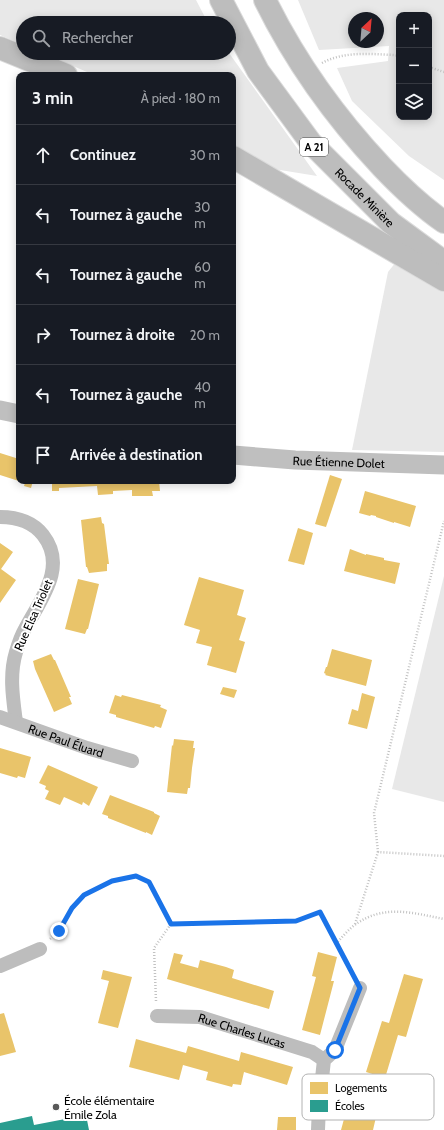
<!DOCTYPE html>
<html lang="fr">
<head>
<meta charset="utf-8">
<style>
  body { margin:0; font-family:Cabin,sans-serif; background:#242831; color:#f1f3f6 }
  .controls { position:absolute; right:12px; top:12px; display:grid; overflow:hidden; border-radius:8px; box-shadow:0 2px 10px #0003 }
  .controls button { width:36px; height:36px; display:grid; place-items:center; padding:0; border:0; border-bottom:1px solid #363941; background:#171b24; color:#f1f3f6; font:20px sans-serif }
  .compass { position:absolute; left:348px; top:12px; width:36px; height:36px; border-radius:50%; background:#171b24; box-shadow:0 2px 10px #0003; rotate:26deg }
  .stop { position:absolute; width:12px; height:12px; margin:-9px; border:3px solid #1a73e8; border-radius:50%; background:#fff }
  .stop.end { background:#1a73e8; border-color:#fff; box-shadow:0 1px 4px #0008 }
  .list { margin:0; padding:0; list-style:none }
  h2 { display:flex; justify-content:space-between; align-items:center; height:52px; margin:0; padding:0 16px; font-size:17px }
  h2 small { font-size:13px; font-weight:400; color:#9ea1a6 }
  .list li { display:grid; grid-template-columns:26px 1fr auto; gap:12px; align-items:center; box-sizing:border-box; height:60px; padding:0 16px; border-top:1px solid #363941 }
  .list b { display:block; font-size:15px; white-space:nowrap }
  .list em { font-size:13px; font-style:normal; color:#9ea1a6 }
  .icon { flex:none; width:22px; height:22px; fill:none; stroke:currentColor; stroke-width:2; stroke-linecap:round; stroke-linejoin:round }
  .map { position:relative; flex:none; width:444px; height:1130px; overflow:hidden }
  .search { position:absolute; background:#171b24; box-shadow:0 2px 10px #0003; left:16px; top:16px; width:220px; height:44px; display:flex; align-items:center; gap:10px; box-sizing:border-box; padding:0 14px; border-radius:22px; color:#9ea1a6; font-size:15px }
  .panel { position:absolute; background:#171b24; box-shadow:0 2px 10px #0003; left:16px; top:72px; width:220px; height:412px; border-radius:8px }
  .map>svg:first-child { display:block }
  .green { fill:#e8e8e8; fill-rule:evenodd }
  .homes { fill:#e9c46a }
  .schools { fill:#2a9d8f }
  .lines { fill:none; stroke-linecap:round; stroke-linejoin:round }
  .highway-casing { stroke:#dbdbdb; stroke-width:24 }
  .path { stroke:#c2c2c2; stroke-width:2.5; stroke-dasharray:1 2; stroke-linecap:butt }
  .street { stroke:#bdbdbd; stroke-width:14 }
  .secondary { stroke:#bfbfbf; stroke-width:19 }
  .highway { stroke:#bdbdbd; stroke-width:22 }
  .route { stroke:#1a73e8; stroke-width:5 }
  .poi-dot { fill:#595959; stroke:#fff; stroke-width:1.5 }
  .labels { text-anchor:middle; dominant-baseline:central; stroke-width:4; stroke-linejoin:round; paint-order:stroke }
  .shield { fill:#fff; stroke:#4c4c4c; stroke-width:1 }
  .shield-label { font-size:11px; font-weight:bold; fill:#000 }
  .street-label { font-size:12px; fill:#000; stroke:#fff }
  .poi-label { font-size:12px; fill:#000; stroke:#fff; text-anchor:start }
  .key { fill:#fff; stroke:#b2b2b2; stroke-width:1 }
  .key-label { font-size:11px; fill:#000 }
</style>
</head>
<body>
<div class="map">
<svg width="444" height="1130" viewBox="0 0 444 1130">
  <rect width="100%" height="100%" fill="#fff"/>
  <g class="green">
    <polygon points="0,0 196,0 208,23 23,23 23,45 0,35"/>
    <path d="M 298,0 L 444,0 L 444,180 L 409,156 L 352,101 L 337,68 L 388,61 L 389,46 L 319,50 ZM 399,15 L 429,15 L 429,117 L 399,117 ZM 354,18 L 378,18 L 378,42 L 354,42 Z"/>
    <polygon points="43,53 229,53 317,176 274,169 233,146 233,75 94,75"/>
    <polygon points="396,262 444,290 444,452 352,450 388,272"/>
    <polygon points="444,576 444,802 392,789"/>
  </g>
  <g class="homes">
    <polygon points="0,453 19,459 19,481 33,481 31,488 24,486 25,483 0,475"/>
    <polygon points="330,475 342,479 326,527 315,524"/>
    <polygon points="52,481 159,481 160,491 152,491 153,496 132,496 132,490 113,491 113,494 98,495 97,486 59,488 59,491 52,491"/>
    <polygon points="365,491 416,506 410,527 394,522 394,523 376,517 376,516 371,515 370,516 359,513"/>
    <polygon points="101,517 102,523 104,524 109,564 107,564 107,571 89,573 87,567 86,567 81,520"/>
    <polygon points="298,528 313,533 304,565 288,561"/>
    <polygon points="0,543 13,552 1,569 16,580 0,603"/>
    <polygon points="350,549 366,555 366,554 384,558 384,560 400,563 395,584 344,571"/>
    <polygon points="199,577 244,590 237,615 246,618 239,640 245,642 236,673 207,665 212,647 196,643 200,630 184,625"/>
    <polygon points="78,579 99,584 88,629 87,629 85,634 65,629"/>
    <polygon points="332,649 372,660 366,686 325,675 326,674 324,673 326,667 327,667"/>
    <polygon points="51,654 54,660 55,660 71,697 69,697 72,704 54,712 35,669 33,661"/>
    <polygon points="223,687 237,690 234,698 220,694"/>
    <polygon points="362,693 375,697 367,729 348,724 352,709 358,711"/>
    <polygon points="115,695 121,697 122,695 161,705 160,707 167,710 161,728 155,726 154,728 116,717 116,715 109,713"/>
    <polygon points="174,739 194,741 193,748 195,748 192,768 190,788 188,788 187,794 167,792 172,745 173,746"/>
    <polygon points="0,748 31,757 25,778 18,776 17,778 0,773"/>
    <polygon points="48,765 98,787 89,806 83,802 82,805 64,797 60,805 45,799 49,791 45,789 46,786 39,783"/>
    <polygon points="110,795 154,812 154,813 160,816 152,835 146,832 146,833 108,818 108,816 102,814"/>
    <polygon points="318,952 337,957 331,981 334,981 320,1035 302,1030 316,977 312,976"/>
    <polygon points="174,953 183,955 180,963 198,968 200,960 226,967 234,970 232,978 274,991 269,1009 167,979"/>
    <polygon points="103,970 132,977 118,1028 98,1023 109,981 101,979"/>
    <polygon points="404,974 423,979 406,1037 398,1035 385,1078 366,1072 382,1021 389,1023"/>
    <polygon points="4,1013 16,1052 0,1056 0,1014"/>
    <polygon points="136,1039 186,1053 188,1046 239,1061 241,1052 293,1067 287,1085 244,1072 241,1085 233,1084 232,1087 206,1080 208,1072 183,1065 179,1080 129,1067"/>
    <polygon points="353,1086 373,1091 366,1114 376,1117 373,1130 341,1130"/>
    <polygon points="278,1117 296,1117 296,1130 277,1130"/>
  </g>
  <polygon class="schools" points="86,1115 89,1130 0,1130 0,1123 32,1116 34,1125"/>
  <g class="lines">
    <g class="highway-casing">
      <g id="highway">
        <path id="s4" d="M 221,0 L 258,71 L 311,143 L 391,223 L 444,262"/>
        <path d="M 265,0 C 295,61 335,117 382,167 C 401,187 421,206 444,222"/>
        <polyline points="0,48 66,75"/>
        <polyline points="233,157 444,280"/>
      </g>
    </g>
    <g class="path">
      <path d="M 322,63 C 344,51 370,54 394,55 L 399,56"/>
      <polyline points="429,67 444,72"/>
      <polyline points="378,852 374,813 444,521"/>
      <polyline points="171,924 296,921 320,912 353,975"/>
      <polyline points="355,924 378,852 444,856"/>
      <polyline points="50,939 59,931 73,908 84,895 112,881 136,876 149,882 171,924 154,948 156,1001"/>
      <path d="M 336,944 C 342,937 349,929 356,924 C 385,904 413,913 444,919"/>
    </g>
    <g class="street">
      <path d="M 0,517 C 17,517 32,521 43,535 C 68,567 40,600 25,629 C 21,636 18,645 16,652 C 9,675 13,699 16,722"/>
      <path id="s1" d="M 0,717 L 87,748 L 132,761"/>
      <polyline points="0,966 40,949"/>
      <path id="s2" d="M 157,1016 L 200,1017 L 312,1052 L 324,1060"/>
      <polyline points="318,1130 319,1106 324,1060 335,1050 360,988"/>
    </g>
    <g class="secondary">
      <polyline points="0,410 19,414"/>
      <path id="s3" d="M 233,455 L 295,460 L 444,465"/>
    </g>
    <use href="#highway" class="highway"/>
  </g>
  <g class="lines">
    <polyline class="route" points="59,931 72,908 84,895 112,881 136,876 149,882 171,924 296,921 320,912 360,988 335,1050"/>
  </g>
  <circle class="poi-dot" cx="56" cy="1107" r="4"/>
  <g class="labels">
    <rect class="shield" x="300" y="138" width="28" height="18" rx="3"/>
    <g class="shield-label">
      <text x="314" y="147">A 21</text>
    </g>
    <g class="street-label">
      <text stroke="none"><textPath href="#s4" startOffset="246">Rocade Minière</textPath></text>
      <text stroke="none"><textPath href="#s3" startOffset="106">Rue Étienne Dolet</textPath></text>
      <text transform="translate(33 615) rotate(-66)">Rue Elsa Triolet</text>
      <text stroke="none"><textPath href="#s1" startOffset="70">Rue Paul Éluard</textPath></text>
      <text stroke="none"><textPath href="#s2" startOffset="87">Rue Charles Lucas</textPath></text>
    </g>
    <g class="poi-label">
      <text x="64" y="1100">École élémentaire<tspan x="64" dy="14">Émile Zola</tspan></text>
    </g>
  </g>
  <rect x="302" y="1074" width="132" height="46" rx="6" class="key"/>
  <rect x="310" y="1082" width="18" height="12" fill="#e9c46a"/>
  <rect x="310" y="1100" width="18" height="12" fill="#2a9d8f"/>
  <g class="key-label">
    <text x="335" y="1092">Logements</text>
    <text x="335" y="1110">Écoles</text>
  </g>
</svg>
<div class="controls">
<button>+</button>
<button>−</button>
<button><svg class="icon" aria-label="layers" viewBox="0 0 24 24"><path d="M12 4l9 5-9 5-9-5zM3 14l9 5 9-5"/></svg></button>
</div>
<svg class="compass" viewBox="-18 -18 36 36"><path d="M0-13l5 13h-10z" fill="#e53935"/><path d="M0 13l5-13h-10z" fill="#9ea1a6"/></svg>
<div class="stop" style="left:335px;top:1050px"></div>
<div class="stop end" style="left:59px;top:931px"></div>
<div class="search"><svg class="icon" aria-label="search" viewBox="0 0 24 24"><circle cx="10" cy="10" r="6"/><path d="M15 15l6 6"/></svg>Rechercher</div>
<section class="panel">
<h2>3 min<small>À pied · 180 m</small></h2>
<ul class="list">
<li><svg class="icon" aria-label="ahead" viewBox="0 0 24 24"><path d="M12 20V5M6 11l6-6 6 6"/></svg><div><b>Continuez</b></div><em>30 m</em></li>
<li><svg class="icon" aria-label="left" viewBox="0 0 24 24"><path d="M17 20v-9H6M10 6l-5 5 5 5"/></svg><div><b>Tournez à gauche</b></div><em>30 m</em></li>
<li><svg class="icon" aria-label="left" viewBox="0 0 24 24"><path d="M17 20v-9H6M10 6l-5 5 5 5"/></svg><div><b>Tournez à gauche</b></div><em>60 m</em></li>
<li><svg class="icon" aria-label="right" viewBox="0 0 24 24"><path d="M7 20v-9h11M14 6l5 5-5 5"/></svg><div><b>Tournez à droite</b></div><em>20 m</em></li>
<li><svg class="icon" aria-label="left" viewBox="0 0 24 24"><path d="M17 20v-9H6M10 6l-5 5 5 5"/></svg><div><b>Tournez à gauche</b></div><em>40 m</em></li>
<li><svg class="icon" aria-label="arrive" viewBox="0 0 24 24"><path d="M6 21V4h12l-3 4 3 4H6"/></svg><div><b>Arrivée à destination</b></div></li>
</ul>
</section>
</div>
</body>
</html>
